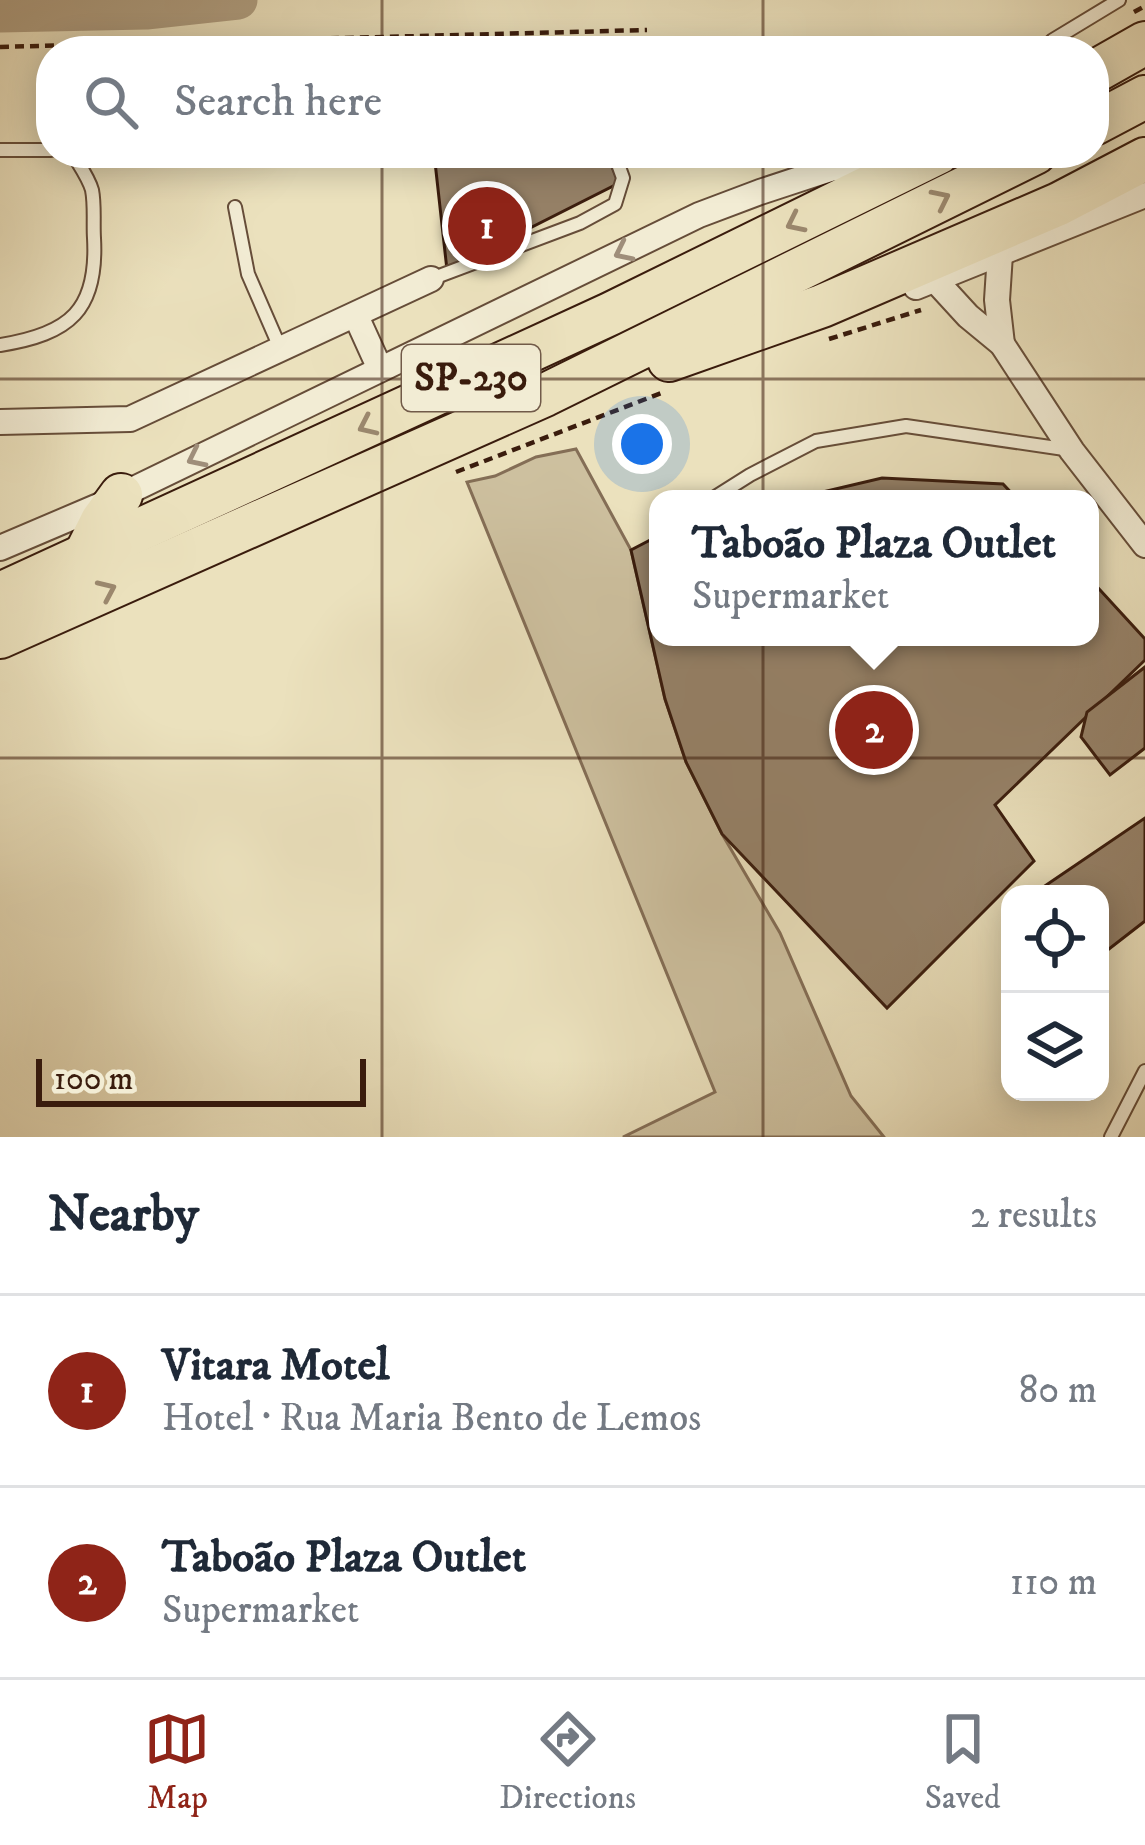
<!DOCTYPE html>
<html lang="en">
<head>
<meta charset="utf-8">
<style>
  body { margin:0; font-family:"IM FELL DW Pica",serif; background:#f6f6f7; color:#1f2937 }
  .controls { position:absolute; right:36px; bottom:36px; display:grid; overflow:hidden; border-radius:24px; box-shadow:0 6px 30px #0003 }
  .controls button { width:108px; height:108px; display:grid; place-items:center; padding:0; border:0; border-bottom:3px solid #e0e1e3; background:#fff; color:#1f2937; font:60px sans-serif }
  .scale { position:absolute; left:36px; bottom:30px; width:330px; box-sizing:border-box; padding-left:12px; border:6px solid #3a1c0d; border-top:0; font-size:33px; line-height:42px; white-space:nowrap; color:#3a1c0d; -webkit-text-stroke:9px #f2ecd4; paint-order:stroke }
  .you { position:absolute; left:642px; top:444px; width:42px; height:42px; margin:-30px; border:9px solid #fff; border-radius:50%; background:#1a73e8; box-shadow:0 0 0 18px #1a73e833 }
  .badge { display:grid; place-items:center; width:78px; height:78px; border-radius:50%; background:#8f2418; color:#fff; font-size:39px; font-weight:700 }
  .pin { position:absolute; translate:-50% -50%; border:6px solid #fff; box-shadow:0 3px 12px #0006 }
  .popup { position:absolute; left:649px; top:490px; width:450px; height:156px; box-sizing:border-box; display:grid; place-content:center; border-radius:24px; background:#fff; filter:drop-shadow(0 3px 9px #0005); font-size:39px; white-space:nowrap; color:#747a83 }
  .popup b { font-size:45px; color:#1f2937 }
  .popup::after { content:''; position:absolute; left:50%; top:100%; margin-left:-24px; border:24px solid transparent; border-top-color:#fff }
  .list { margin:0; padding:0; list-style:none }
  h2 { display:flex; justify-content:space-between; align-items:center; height:156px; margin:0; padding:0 48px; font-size:51px }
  h2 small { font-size:39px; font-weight:400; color:#747a83 }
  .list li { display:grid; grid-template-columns:78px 1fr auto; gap:36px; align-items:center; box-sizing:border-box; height:192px; padding:0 48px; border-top:3px solid #e0e1e3 }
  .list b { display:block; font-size:45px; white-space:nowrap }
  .list p { margin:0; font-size:39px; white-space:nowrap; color:#747a83 }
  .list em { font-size:39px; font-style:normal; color:#747a83 }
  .icon { flex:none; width:66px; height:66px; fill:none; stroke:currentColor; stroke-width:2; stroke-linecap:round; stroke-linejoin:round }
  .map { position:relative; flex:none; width:1145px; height:1137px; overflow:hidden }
  .search { position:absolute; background:#fff; box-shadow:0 6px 30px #0003; left:36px; right:36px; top:36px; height:132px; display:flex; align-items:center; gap:30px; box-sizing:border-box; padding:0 42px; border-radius:48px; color:#747a83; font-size:45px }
  .sheet { height:540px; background:#fff }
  nav { display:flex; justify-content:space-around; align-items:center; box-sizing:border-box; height:168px; border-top:3px solid #e0e1e3; background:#fff; font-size:33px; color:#747a83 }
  nav a { display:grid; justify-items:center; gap:6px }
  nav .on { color:#8f2418 }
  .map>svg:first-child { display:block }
  .green { fill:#cdc09f; stroke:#846e56; stroke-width:3 }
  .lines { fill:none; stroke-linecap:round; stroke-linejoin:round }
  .river { stroke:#af9e81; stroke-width:39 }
  .building { fill:#968269; stroke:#3a1c0d; stroke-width:3 }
  .service-casing { stroke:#664d39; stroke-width:16 }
  .minor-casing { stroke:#664d39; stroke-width:28 }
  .motorway-casing { stroke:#3a1c0d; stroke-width:46 }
  .path { stroke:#3a1c0d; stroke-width:4.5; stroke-dasharray:9 6; stroke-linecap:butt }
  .service { stroke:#f2ecd4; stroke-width:12 }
  .minor { stroke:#f2ecd4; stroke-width:24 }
  .motorway { stroke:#ebe1bd; stroke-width:42 }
  .oneway { stroke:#9b886e }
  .oneway2 { stroke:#9f8e7a }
  .grid { fill:none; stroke:#3a1c0d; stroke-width:3; stroke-opacity:0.55 }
  .labels { text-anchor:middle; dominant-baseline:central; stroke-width:10; stroke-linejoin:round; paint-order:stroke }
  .shield { fill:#f2ecd4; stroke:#715a49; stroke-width:3 }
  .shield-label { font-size:39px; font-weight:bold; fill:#3a1c0d }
</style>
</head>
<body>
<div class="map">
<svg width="1145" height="1137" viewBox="0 0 1145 1137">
  <rect width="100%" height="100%" fill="#ebe1bd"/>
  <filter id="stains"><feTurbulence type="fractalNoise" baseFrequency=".00167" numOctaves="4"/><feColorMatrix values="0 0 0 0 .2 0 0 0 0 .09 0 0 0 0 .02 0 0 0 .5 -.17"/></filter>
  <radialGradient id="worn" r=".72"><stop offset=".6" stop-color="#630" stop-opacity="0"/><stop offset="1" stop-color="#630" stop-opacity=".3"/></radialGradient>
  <polygon class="green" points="576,449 631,550 665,699 686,762 722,834 780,933 851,1096 884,1137 623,1137 715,1092 467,482 495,476 536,457"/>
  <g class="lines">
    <polyline class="river" points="0,13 146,10 238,0"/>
  </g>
  <g class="building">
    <polygon points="434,153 606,153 619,183 447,270"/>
    <polygon points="882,478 1003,484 1017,499 793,499"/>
    <polygon points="658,536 658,637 1090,637 1090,579 1145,639 1145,660 995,805 1034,861 887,1008 722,834 686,762 665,699 631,550"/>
    <polygon points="1145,667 1145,748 1110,775 1081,737 1087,712"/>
    <polygon points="1145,818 1145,921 1100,956 1100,894 1033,894"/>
  </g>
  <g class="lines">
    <g class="service-casing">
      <g id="service">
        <polyline points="1041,51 1053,40 1119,0"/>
        <polyline points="0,150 51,150"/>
        <polyline points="235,207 248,274 281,350"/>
        <polyline points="431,279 580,223 615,204 623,178 614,153"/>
        <path d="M 0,345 C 70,334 98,310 94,238 C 93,223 95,205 92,190 C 89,179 80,166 74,156 L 62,153"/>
        <polyline points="712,499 750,475 816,441 906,426 1071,450"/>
        <polyline points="1111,1137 1145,1071"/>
      </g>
    </g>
    <g class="minor-casing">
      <g id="minor">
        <polyline points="1000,254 997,300 1002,344"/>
        <polyline points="935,280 968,316 1002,344 1072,451 1145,545"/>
        <polyline points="916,287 1145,195"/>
        <polyline points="356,316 380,369"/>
        <polyline points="0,422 130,419 431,279"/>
        <polyline points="0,548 101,505 699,215 760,192 833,168 886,175"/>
      </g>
    </g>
    <g class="motorway-casing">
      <g id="motorway">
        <polyline points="1094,72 1145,43"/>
        <polyline points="1094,124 1145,97"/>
        <polyline points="669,360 822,306 1059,204 1145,159"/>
        <polyline points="84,557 102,521 121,495"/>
        <polyline points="0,594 610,314 938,153"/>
        <polyline points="0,637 545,395 1035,153"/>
      </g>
    </g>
    <g class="path">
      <polyline points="1134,12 1145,6"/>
      <polyline points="0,47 647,30"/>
      <polyline points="829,339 921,310"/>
      <polyline points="456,472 664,392"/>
    </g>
    <use href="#service" class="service"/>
    <use href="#minor" class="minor"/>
    <use href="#motorway" class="motorway"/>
  </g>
  <defs><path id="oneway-chevron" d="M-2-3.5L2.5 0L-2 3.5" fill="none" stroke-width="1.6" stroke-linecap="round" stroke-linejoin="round" transform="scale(3)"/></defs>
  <g class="oneway">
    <use href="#oneway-chevron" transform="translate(941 199) rotate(-26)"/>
    <use href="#oneway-chevron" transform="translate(795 223) rotate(154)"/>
    <use href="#oneway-chevron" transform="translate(367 426) rotate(155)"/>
    <use href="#oneway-chevron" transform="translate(107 590) rotate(-24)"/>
  </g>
  <g class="oneway2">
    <use href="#oneway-chevron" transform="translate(623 252) rotate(154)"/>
    <use href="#oneway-chevron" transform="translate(196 458) rotate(154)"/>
  </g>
  <path class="grid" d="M 382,0 L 382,51M 763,0 L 763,51M 382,153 L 382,1137M 763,153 L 763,1137M 0,379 L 1145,379M 0,758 L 1145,758"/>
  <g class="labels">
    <rect class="shield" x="402" y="345" width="138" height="66" rx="9"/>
    <g class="shield-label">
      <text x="471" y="378">SP-230</text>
    </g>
  </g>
  <rect width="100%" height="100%" filter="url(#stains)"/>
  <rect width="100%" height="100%" fill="url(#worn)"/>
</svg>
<div class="controls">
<button><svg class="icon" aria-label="locate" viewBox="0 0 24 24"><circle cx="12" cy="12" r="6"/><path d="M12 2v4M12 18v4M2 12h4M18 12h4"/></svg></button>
<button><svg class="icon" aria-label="layers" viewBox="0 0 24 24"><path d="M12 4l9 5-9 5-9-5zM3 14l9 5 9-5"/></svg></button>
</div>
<div class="scale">100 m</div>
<div class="you"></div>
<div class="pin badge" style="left:487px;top:226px">1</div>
<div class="pin badge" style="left:874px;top:730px">2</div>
<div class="popup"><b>Taboão Plaza Outlet</b>Supermarket</div>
<div class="search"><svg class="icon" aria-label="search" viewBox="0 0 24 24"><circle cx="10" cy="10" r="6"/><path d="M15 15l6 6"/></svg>Search here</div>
</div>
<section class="sheet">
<h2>Nearby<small>2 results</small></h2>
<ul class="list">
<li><span class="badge">1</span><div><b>Vitara Motel</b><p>Hotel · Rua Maria Bento de Lemos</p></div><em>80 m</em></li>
<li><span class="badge">2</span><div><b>Taboão Plaza Outlet</b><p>Supermarket</p></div><em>110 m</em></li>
</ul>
</section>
<nav>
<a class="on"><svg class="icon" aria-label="map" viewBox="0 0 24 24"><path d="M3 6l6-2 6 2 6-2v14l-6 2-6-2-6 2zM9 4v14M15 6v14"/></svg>Map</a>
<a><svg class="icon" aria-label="directions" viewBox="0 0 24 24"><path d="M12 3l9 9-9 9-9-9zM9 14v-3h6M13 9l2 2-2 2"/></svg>Directions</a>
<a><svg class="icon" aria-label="saved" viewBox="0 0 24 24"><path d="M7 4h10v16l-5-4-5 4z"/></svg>Saved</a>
</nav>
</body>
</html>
